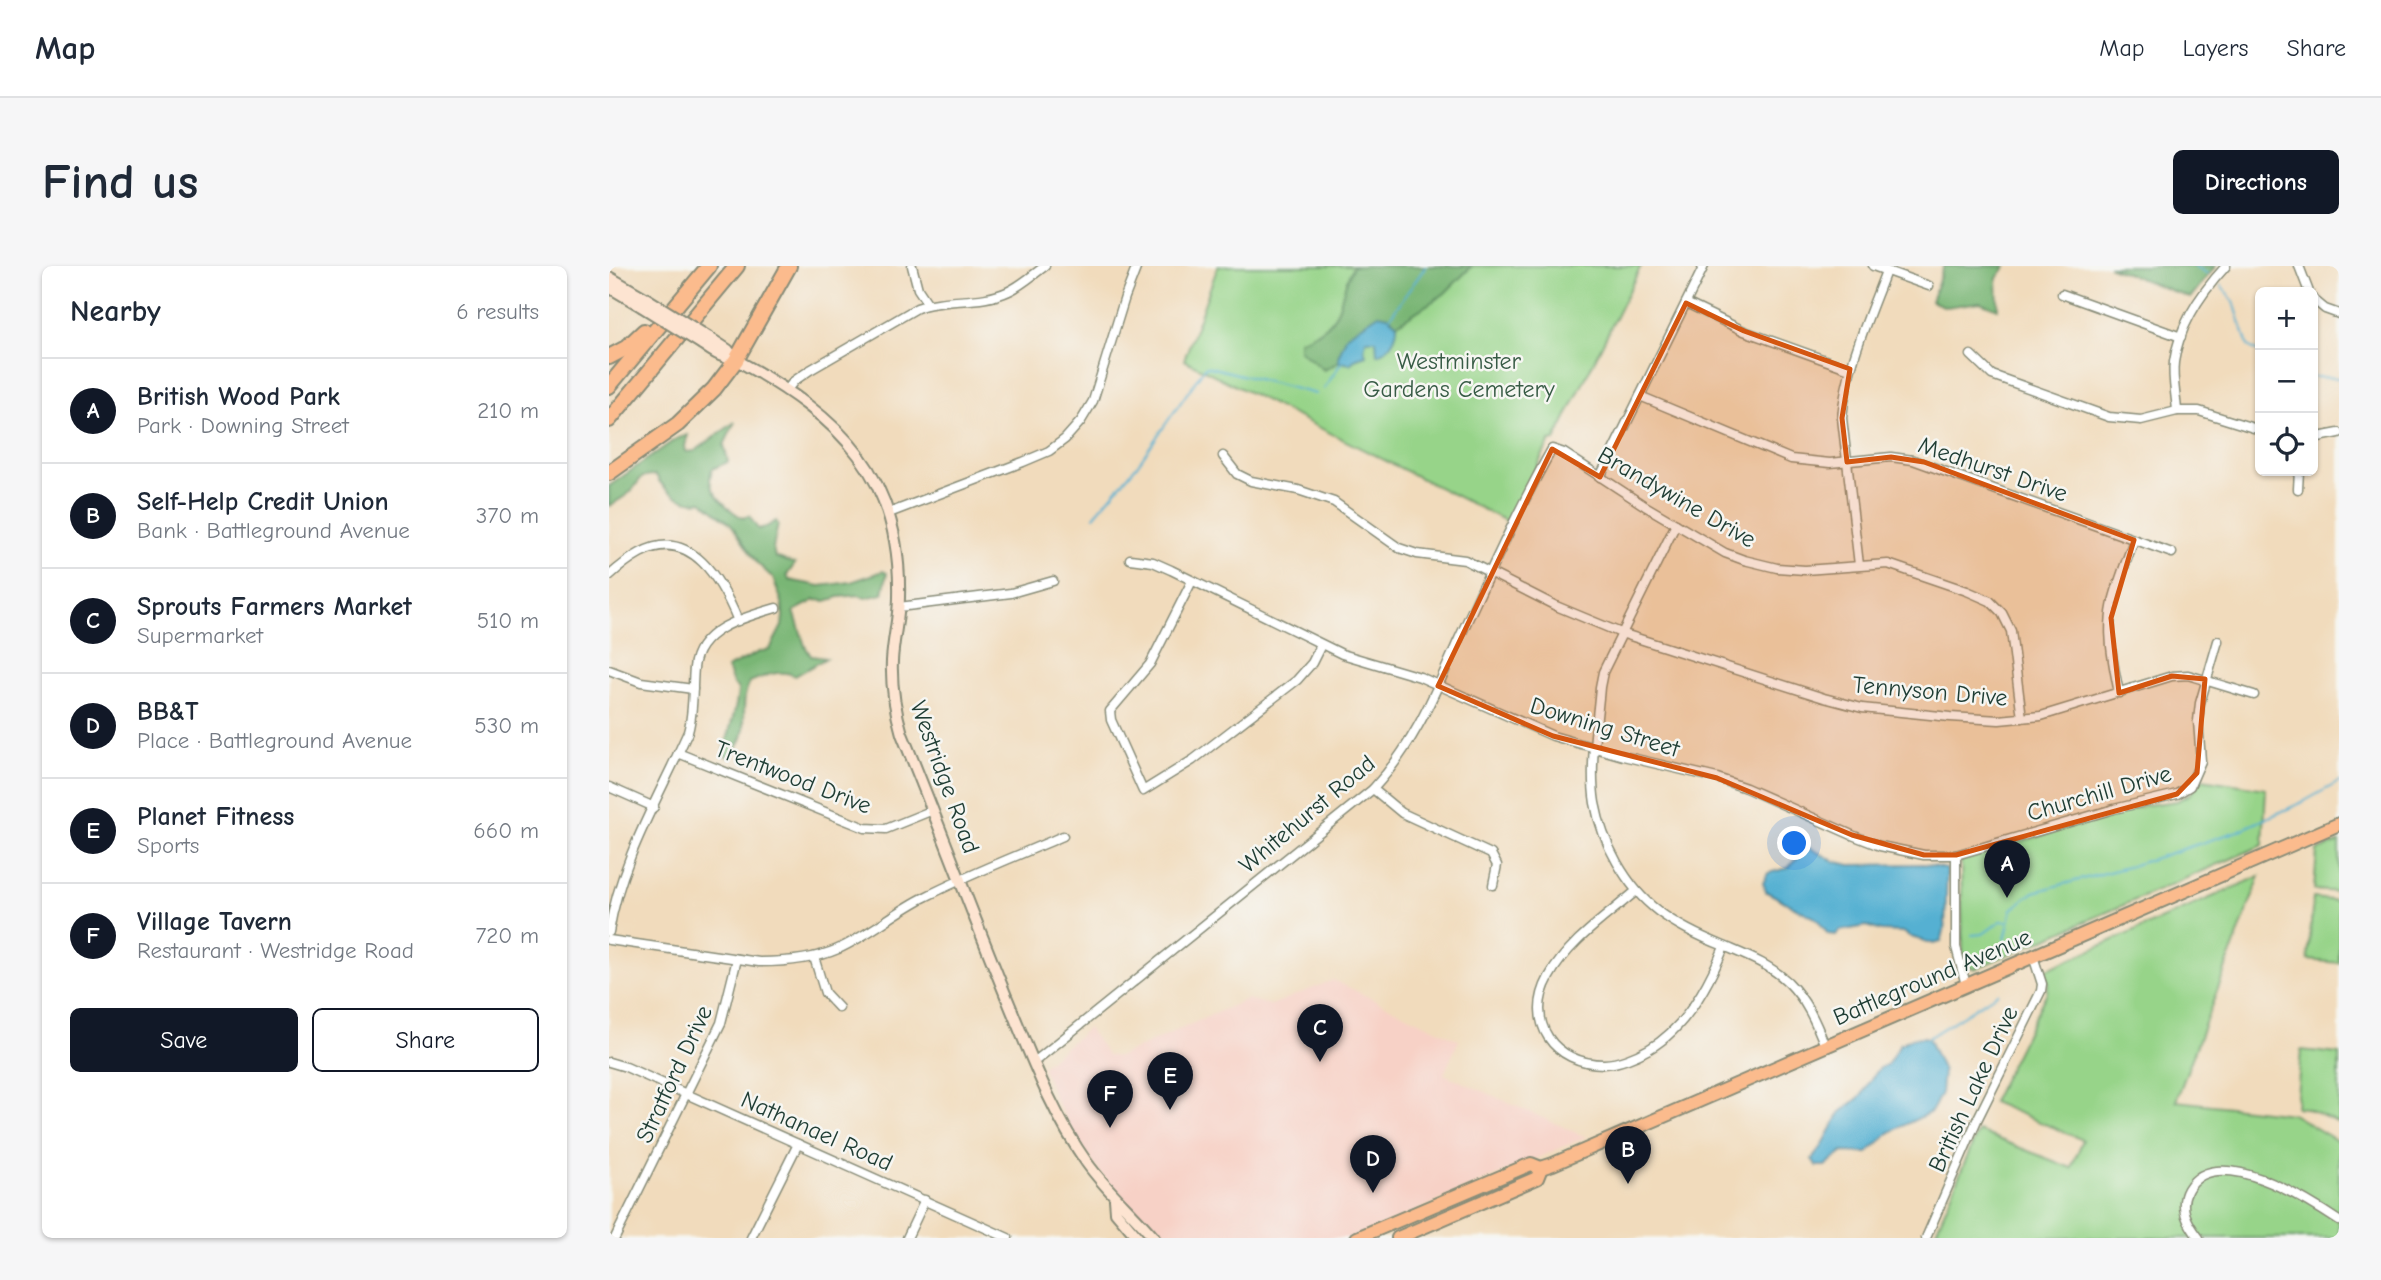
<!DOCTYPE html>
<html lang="en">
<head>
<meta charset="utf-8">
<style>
  body { margin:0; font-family:"Comic Neue",sans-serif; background:#f6f6f7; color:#1f2937 }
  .controls { position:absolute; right:21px; top:21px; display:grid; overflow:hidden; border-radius:10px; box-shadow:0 2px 5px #0004 }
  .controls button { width:63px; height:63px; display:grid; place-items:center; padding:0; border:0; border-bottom:2px solid #e0e1e3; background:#fff; color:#1f2937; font:35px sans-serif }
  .you { position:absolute; left:1186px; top:578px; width:24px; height:24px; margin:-18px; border:5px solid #fff; border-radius:50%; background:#1a73e8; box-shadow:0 0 0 10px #1a73e833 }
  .badge { display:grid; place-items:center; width:46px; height:46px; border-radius:50%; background:#111827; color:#fff; font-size:23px; font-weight:700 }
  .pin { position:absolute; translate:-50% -58px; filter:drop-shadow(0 2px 4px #0008) }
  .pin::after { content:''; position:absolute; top:37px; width:24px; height:21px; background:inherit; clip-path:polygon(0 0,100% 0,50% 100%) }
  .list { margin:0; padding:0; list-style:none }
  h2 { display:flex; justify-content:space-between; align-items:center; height:91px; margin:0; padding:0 28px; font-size:30px }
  h2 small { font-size:23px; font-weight:400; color:#747a83 }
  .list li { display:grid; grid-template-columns:46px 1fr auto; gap:21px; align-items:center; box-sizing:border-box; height:105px; padding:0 28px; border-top:2px solid #e0e1e3 }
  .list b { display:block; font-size:26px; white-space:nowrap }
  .list p { margin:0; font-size:23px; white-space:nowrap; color:#747a83 }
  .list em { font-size:23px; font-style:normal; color:#747a83 }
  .actions { display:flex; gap:14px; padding:21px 28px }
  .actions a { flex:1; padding:16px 0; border:2px solid #111827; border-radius:10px; text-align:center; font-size:24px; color:#111827 }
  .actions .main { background:#111827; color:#fff }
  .icon { flex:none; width:38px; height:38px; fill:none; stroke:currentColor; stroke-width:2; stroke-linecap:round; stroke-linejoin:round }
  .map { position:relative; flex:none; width:1730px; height:972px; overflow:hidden; border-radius:10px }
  header { display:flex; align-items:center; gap:42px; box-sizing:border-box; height:98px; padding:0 35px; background:#fff; border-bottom:2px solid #e0e1e3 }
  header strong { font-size:33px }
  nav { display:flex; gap:38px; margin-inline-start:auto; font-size:24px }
  .intro { display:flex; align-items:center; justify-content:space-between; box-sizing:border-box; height:168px; padding:0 42px }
  h1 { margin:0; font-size:49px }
  .button { padding:18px 32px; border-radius:10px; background:#111827; color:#fff; font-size:24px; font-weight:700 }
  main { display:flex; gap:42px; padding:0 42px }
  aside { flex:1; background:#fff; border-radius:10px; box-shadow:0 2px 5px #0004 }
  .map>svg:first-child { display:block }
  .built { fill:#f7d1c6 }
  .green { fill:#97d489; stroke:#5b885e; stroke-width:2 }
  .forest { fill:#79b675; stroke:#4c7a54; stroke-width:2 }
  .water { fill:#54b0d2; stroke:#3a7683; stroke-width:2 }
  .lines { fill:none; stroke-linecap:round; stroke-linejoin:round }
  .stream { stroke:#54b0d2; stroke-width:2 }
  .minor-casing { stroke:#888c78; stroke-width:11 }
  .secondary-casing { stroke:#888c78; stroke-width:14 }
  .primary-casing { stroke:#888c78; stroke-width:16 }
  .motorway-casing { stroke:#888c78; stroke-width:18 }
  .minor { stroke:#fff; stroke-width:8 }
  .secondary { stroke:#fde4d1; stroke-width:10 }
  .primary { stroke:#fbbb8d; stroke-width:12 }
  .motorway { stroke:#fbbb8d; stroke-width:14 }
  .secondary-bridge-casing { stroke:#888c78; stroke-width:14; stroke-linecap:butt }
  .secondary-bridge { stroke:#fde4d1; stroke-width:10 }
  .marked { fill:#d45610; fill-opacity:0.2; stroke:#d45610; stroke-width:5; stroke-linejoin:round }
  .labels { text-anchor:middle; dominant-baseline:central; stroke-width:5; stroke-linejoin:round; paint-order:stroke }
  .park-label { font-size:24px; fill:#375b45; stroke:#f6f6f2 }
  .street-label { font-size:24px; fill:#1f3d34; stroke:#f6f6f2 }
</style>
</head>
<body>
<header>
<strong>Map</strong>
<nav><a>Map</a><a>Layers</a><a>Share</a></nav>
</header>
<div class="intro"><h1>Find us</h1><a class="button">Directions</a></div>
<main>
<aside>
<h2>Nearby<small>6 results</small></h2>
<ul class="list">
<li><span class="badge">A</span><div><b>British Wood Park</b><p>Park · Downing Street</p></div><em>210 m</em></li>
<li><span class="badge">B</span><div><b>Self-Help Credit Union</b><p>Bank · Battleground Avenue</p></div><em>370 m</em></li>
<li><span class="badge">C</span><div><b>Sprouts Farmers Market</b><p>Supermarket</p></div><em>510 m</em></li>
<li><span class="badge">D</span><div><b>BB&amp;T</b><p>Place · Battleground Avenue</p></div><em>530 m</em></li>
<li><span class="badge">E</span><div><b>Planet Fitness</b><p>Sports</p></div><em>660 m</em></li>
<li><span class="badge">F</span><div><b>Village Tavern</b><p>Restaurant · Westridge Road</p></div><em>720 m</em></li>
</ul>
<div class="actions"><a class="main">Save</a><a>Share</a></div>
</aside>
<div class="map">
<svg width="1730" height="972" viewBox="0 0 1730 972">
  <rect width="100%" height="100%" fill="#f6f6f2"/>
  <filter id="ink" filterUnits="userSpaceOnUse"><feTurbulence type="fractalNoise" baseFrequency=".0143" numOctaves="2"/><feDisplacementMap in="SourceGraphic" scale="14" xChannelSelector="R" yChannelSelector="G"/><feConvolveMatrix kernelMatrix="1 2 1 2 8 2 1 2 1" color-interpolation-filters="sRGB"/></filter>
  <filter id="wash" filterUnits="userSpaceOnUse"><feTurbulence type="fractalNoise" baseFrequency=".00686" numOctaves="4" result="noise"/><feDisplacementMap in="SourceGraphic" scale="28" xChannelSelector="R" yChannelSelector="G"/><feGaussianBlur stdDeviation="1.57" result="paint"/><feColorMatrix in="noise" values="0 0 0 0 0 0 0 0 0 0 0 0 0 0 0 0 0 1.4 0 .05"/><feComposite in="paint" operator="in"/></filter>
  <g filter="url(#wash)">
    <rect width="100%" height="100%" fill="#f1dbbc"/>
    <polygon class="built" points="724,714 850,774 835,808 977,871 744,972 547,972 487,901 468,874 445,831 433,800 479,762 498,789 509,791 638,733 662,739"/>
    <g class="green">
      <polygon points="609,0 1032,0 946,174 941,175 899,256 575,94"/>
      <polygon points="1593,513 1657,523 1654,579 1366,703 1357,699 1354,688 1352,594 1487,553 1538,539 1568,535 1581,528"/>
      <polygon points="1730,576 1730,626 1705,624 1708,585"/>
      <polygon points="1651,610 1567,835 1683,848 1730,876 1730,972 1324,972 1369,865 1462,902 1474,874 1383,836 1438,726 1439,717 1436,704"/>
      <polygon points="1704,632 1730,635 1730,697 1699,694"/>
      <polygon points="1692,784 1730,788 1730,857 1696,842 1687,841"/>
    </g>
    <g class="forest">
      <path d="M 744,0 L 863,0 L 835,28 L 788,58 L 779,50 L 729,91 L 730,96 L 715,104 L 690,84 L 690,75 C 739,57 725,38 744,0 Z"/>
      <polygon points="1335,0 1397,0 1388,12 1389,43 1371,36 1337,41 1322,35"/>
      <polygon points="1499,0 1607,0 1581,32"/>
      <path d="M 126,156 L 115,179 L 119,196 L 103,203 C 102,207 101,210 101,214 C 102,228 122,246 134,252 L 140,250 L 149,263 L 157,261 L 167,255 L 169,258 L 164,282 L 166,291 L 186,298 L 178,309 L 180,314 L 211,320 L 242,316 L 274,305 L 278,307 L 274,328 L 256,332 L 250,329 L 230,331 L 217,335 L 206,334 L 185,345 L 196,380 L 202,390 L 217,392 L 186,410 C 172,402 155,410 141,416 C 129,437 141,460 130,478 C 128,483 122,487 119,491 L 115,489 C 114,479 118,476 120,467 C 123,453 129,437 129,423 L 124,418 L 118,402 L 150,386 L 161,383 L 173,360 L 174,350 L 173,336 L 164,312 L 148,297 L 122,258 L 93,235 C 76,239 54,225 47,209 C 26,209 32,217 20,227 C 14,232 7,236 0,240 L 0,220 L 67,173 L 79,169 L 76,180 L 77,186 L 86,185 Z"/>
    </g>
    <g class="water">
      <path d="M 770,48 L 779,50 L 788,58 C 789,71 780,85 768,88 L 767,74 L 757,74 L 755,83 L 757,89 L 748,92 L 741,98 L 730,96 L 729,91 L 738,69 Z"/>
      <polygon points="1199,581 1225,595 1241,599 1315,598 1338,603 1336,661 1332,676 1325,678 1302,671 1294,666 1272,665 1258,660 1230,665 1227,669 1219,668 1208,653 1156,625 1154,617 1159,607 1179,602"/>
      <polygon points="1314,771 1319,772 1334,805 1332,827 1326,839 1322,846 1281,866 1259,887 1234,886 1216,900 1208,900 1203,893 1212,882 1231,847 1253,829 1263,811 1271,802 1279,798 1291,778 1303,772"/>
    </g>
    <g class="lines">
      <g class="stream">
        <polyline points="1585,0 1599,8"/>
        <polyline points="1612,19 1625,36 1639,80 1651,87"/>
        <polyline points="781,51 817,0"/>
        <polyline points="1704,111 1730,112"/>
        <polyline points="715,123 732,97"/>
        <polyline points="485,250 529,198 597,100 707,128"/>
        <polyline points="1363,669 1374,668 1392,655 1398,655"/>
        <polyline points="1396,674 1403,643 1425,626 1522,600 1629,565 1694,536 1730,516"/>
        <polyline points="1319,772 1389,727"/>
      </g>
    </g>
  </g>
  <g filter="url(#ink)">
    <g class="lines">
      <g class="minor-casing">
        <g id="minor">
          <polyline points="303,0 309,23 319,38"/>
          <polyline points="1264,0 1320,20"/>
          <polyline points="1690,0 1700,26"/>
          <polyline points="1453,28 1572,71"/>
          <polyline points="1704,33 1716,43 1730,48"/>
          <polyline points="1077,37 1135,65 1241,103"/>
          <polyline points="1362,89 1383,109 1500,151 1532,154 1568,145 1590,145 1651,164"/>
          <path d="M 177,125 L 185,115 L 201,104 L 308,42 C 337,31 371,39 400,25 C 413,19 425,8 436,0"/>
          <polyline points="1031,130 1182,193 1221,197 1282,191 1304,194 1563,287"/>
          <path d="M 1568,145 C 1567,129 1563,112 1565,96 C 1570,60 1593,26 1617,0"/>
          <polyline points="1704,172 1730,167"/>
          <polyline points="614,190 628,208 642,215 689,224 725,236 790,282 808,288 856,294 947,340 1012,367 1215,432 1253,442 1341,451 1390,454 1432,450 1563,410 1579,409 1645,429"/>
          <polyline points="991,211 1095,0"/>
          <polyline points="1689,223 1690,205"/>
          <polyline points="280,247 414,196 440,185 456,173 472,155 484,135 516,31 528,0"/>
          <path d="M 1067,258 L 994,406 L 991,421 C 988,458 980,500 986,537 C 993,576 1017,621 1049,645 C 1069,660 1092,671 1115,680 C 1138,690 1160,698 1179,716 C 1197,734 1207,756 1216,780"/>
          <polyline points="521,293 544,296 562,304 733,388 811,411 944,470 1014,490 1108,512 1137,522 1243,569 1271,580 1315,589 1347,589 1505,543 1568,528 1581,520 1592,495 1589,455 1591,437 1609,375"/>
          <path d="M 1250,299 L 1233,152 C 1237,101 1259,53 1277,5"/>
          <path d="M 0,310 C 10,301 20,293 31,287 C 82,259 113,316 129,355"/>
          <polyline points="583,315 541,398 501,445 502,454 534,525 584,494 688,414 703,397 712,379"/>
          <polyline points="290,341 402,327 444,315"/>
          <polyline points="0,404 32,416 84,423"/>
          <path d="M 1510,427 C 1504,397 1497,366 1504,336 C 1509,315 1518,294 1525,274"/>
          <polyline points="69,487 256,562 277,563 324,544"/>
          <polyline points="0,521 45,541"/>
          <polyline points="764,523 793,547 882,588 888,599 884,619"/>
          <polyline points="1347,589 1347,681 1357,719"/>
          <path d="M 1027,625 C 997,651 960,675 940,711 C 915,756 945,798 995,798 C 1009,798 1028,790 1040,783 C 1077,762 1100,718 1115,681"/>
          <path d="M 0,666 C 11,595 50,531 79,466 C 85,445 83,423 85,402 C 88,363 136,351 167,342"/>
          <path d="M 0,674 L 150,696 C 176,696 204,694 229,683 C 260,669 286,646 316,631 C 361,608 408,590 454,570"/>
          <polyline points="205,691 216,727 230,742"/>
          <polyline points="0,796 17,801 399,972"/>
          <path d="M 425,796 L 764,523 C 805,479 825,429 849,375 C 879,311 908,245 943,183 L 955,187 L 1036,240 L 1116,287 L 1135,294 L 1168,302 L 1196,304 L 1279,298 L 1358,325 L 1381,335 L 1393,347 L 1402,365 L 1413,452"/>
          <polyline points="6,972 112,757 128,693"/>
          <polyline points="142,972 189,878"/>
          <polyline points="298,972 316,934"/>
          <polyline points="1317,972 1368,854 1432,725 1433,718 1424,690"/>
          <path d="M 1590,972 C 1579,958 1569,941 1579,923 C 1607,875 1700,935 1730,955"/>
        </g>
      </g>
      <g class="secondary-casing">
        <g id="secondary">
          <polyline points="0,11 38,33"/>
          <polyline points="0,21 32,40"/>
          <polyline points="99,71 119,84 127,94"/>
          <path d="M 93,78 C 100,83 108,89 116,91 C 121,93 126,94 131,96 C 232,152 293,210 290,331 C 290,353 284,373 283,395 C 282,420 286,444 293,468 C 330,558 364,650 401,740 C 423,793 444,849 478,897 C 498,925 523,946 545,972"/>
          <polyline points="506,933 507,946 529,972"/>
        </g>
      </g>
      <g class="primary-casing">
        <g id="primary">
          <polyline points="748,972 922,898 932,902 944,898 1730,558"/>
          <polyline points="789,972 928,912 932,902"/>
        </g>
      </g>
      <g class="motorway-casing">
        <g id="motorway">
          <polyline points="0,91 17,82 35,65"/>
          <polyline points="0,120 100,0"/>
          <polyline points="0,154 128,0"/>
          <polyline points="0,207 69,158 105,123 127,94 180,0"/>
        </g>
      </g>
      <use href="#minor" class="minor"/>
      <use href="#secondary" class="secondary"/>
      <use href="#primary" class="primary"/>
      <use href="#motorway" class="motorway"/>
      <g class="secondary-bridge-casing">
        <g id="secondary-bridge">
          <polyline points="38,33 99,71"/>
          <polyline points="32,40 93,78"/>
        </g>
      </g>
      <use href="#secondary-bridge" class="secondary-bridge"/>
    </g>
  </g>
  <path class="marked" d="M 1077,37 L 1135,65 L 1241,103 L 1233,152 L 1238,196 L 1282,191 L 1315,196 L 1525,274 L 1502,352 L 1510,427 L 1563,410 L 1596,413 L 1588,507 L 1568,528 L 1347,589 L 1315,589 L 1243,569 L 1108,512 L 944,470 L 829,420 L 943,183 L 991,211 Z"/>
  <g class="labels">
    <g class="park-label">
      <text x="850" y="95">Westminster<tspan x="850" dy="28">Gardens Cemetery</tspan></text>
    </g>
    <g class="street-label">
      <text transform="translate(1384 203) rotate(19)">Medhurst Drive</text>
      <text transform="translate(1068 231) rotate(30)">Brandywine Drive</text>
      <text transform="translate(1321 425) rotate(5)">Tennyson Drive</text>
      <text transform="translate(996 461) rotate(17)">Downing Street</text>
      <text transform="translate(184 511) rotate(21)">Trentwood Drive</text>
      <text transform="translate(336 511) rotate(70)">Westridge Road</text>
      <text transform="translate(1490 527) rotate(-16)">Churchill Drive</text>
      <text transform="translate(698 548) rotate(-40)">Whitehurst Road</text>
      <text transform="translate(1323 711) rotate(-23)">Battleground Avenue</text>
      <text transform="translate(65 808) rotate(-65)">Stratford Drive</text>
      <text transform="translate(1364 823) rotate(-65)">British Lake Drive</text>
      <text transform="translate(208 865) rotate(24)">Nathanael Road</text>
    </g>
  </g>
</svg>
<div class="controls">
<button>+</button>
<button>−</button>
<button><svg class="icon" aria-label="locate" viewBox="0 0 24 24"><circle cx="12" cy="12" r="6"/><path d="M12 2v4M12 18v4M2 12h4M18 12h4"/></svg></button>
</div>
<div class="you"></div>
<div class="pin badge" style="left:1398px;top:632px">A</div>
<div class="pin badge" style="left:1019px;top:918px">B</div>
<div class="pin badge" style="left:711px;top:796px">C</div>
<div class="pin badge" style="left:764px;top:927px">D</div>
<div class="pin badge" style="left:561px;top:844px">E</div>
<div class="pin badge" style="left:501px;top:862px">F</div>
</div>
</main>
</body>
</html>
